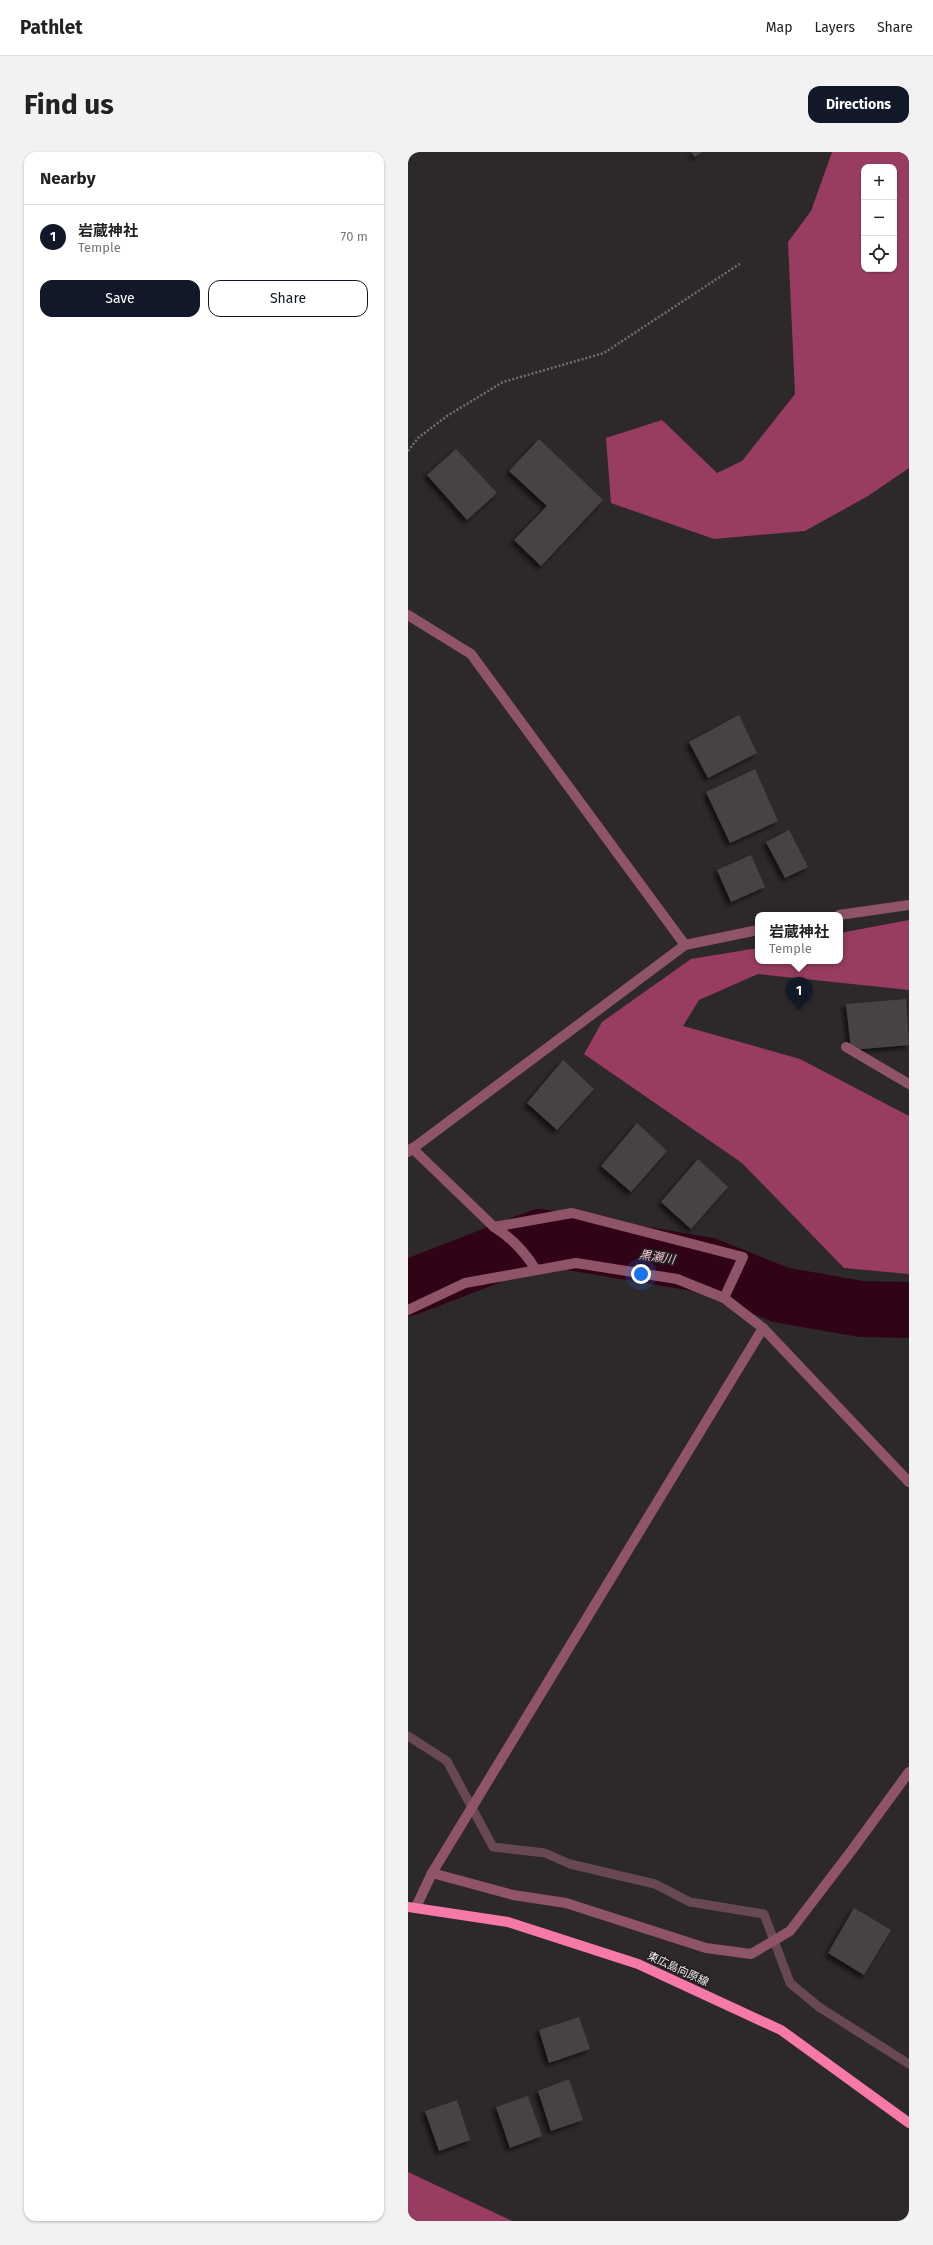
<!DOCTYPE html>
<html lang="en">
<head>
<meta charset="utf-8">
<style>
  body { margin:0; font-family:"Fira Sans","Noto Sans JP",sans-serif; background:#f2f2f2; color:#222 }
  .controls { position:absolute; right:12px; top:12px; display:grid; overflow:hidden; border-radius:8px; box-shadow:0 1px 3px #0004 }
  .controls button { width:36px; height:36px; display:grid; place-items:center; padding:0; border:0; border-bottom:1px solid #e0e0e0; background:#fff; color:#222; font:20px sans-serif }
  .you { position:absolute; left:233px; top:1122px; width:14px; height:14px; margin:-10px; border:3px solid #fff; border-radius:50%; background:#1a73e8; box-shadow:0 0 0 6px #1a73e833 }
  .badge { display:grid; place-items:center; width:26px; height:26px; border-radius:50%; background:#111827; color:#fff; font-size:13px; font-weight:700 }
  .pin { position:absolute; translate:-50% -33px; filter:drop-shadow(0 1px 2px #0008) }
  .pin::after { content:''; position:absolute; top:21px; width:14px; height:12px; background:inherit; clip-path:polygon(0 0,100% 0,50% 100%) }
  .popup { position:absolute; left:347px; top:760px; width:88px; height:52px; box-sizing:border-box; display:grid; place-content:center; border-radius:8px; background:#fff; filter:drop-shadow(0 1px 3px #0005); font-size:13px; white-space:nowrap; color:#767676 }
  .popup b { font-size:15px; color:#222 }
  .popup::after { content:''; position:absolute; left:50%; top:100%; margin-left:-8px; border:8px solid transparent; border-top-color:#fff }
  .list { margin:0; padding:0; list-style:none }
  h2 { display:flex; justify-content:space-between; align-items:center; height:52px; margin:0; padding:0 16px; font-size:17px }
  h2 small { font-size:13px; font-weight:400; color:#767676 }
  .list li { display:grid; grid-template-columns:26px 1fr auto; gap:12px; align-items:center; box-sizing:border-box; height:64px; padding:0 16px; border-top:1px solid #e0e0e0 }
  .list b { display:block; font-size:15px; white-space:nowrap }
  .list p { margin:0; font-size:13px; white-space:nowrap; color:#767676 }
  .list em { font-size:13px; font-style:normal; color:#767676 }
  .actions { display:flex; gap:8px; padding:12px 16px }
  .actions a { flex:1; padding:9px 0; border:1px solid #111827; border-radius:12px; text-align:center; font-size:14px; color:#111827 }
  .actions .main { background:#111827; color:#fff }
  .icon { flex:none; width:22px; height:22px; fill:none; stroke:currentColor; stroke-width:2; stroke-linecap:round; stroke-linejoin:round }
  .map { position:relative; flex:none; width:501px; height:2069px; overflow:hidden; border-radius:12px }
  header { display:flex; align-items:center; gap:24px; box-sizing:border-box; height:56px; padding:0 20px; background:#fff; border-bottom:1px solid #e0e0e0 }
  header strong { font-size:19px }
  nav { display:flex; gap:22px; margin-inline-start:auto; font-size:14px }
  .intro { display:flex; align-items:center; justify-content:space-between; box-sizing:border-box; height:96px; padding:0 24px }
  h1 { margin:0; font-size:28px }
  .button { padding:10px 18px; border-radius:12px; background:#111827; color:#fff; font-size:14px; font-weight:700 }
  main { display:flex; gap:24px; padding:0 24px }
  aside { flex:1; background:#fff; border-radius:12px; box-shadow:0 1px 3px #0004 }
  .map>svg:first-child { display:block }
  .forest { fill:#983d61; fill-rule:evenodd }
  .lines { fill:none; stroke-linecap:round; stroke-linejoin:round }
  .stream { stroke:#694856; stroke-width:9 }
  .river { stroke:#310317; stroke-width:56 }
  .building { fill:#484344; filter:url(#shadow) }
  .path { stroke:#726e6f; stroke-width:2.5; stroke-dasharray:2 2; stroke-linecap:butt }
  .lane { stroke:#905469; stroke-width:10 }
  .street { stroke:#905469; stroke-width:10 }
  .primary { stroke:#f679a8; stroke-width:10 }
  .labels { text-anchor:middle; dominant-baseline:central; stroke-width:3.5; stroke-linejoin:round; paint-order:stroke }
  .street-label { font-size:11px; fill:#ebe8e9; stroke:#231f20 }
  .water-label { font-size:12px; font-style:italic; fill:#f7c3d3; stroke:#231f20 }
</style>
</head>
<body>
<header>
<strong>Pathlet</strong>
<nav><a>Map</a><a>Layers</a><a>Share</a></nav>
</header>
<div class="intro"><h1>Find us</h1><a class="button">Directions</a></div>
<main>
<aside>
<h2>Nearby<small></small></h2>
<ul class="list">
<li><span class="badge">1</span><div><b>岩蔵神社</b><p>Temple</p></div><em>70 m</em></li>
</ul>
<div class="actions"><a class="main">Save</a><a>Share</a></div>
</aside>
<div class="map">
<svg width="501" height="2069" viewBox="0 0 501 2069">
  <defs>
    <filter id="shadow"><feDropShadow dx="-3.5" dy="3.5" stdDeviation="2" flood-color="#0009"/></filter>
  </defs>
  <rect width="100%" height="100%" fill="#2d282a"/>
  <g class="forest">
    <path d="M 424,0 L 501,0 L 501,316 L 460,344 L 397,379 L 306,387 L 203,351 L 198,286 L 254,268 L 309,321 L 334,309 L 387,242 L 380,90 L 403,59 ZM 456,15 L 486,15 L 486,117 L 456,117 Z"/>
    <polygon points="501,768 501,838 350,822 291,848 275,874 392,907 501,964 501,1122 436,1116 334,1011 176,902 194,870 283,807 350,796 350,809 432,809 432,781"/>
    <polygon points="0,2020 104,2069 0,2069"/>
  </g>
  <g class="lines">
    <polyline class="stream" points="0,1584 39,1609 85,1695 137,1701 162,1712 247,1732 282,1750 356,1762 382,1831 411,1855 501,1912"/>
    <polyline class="river" points="0,1136 132,1085 298,1113 373,1143 453,1157 501,1158"/>
  </g>
  <g class="building">
    <polygon points="283,0 294,0 287,5"/>
    <polygon points="131,287 195,348 133,414 106,388 139,354 101,319"/>
    <polygon points="48,297 89,341 59,368 19,323"/>
    <polygon points="331,563 349,601 300,626 281,590"/>
    <polygon points="347,617 370,669 322,691 298,640"/>
    <polygon points="381,678 400,715 377,726 358,690"/>
    <polygon points="343,703 357,735 323,750 309,718"/>
    <polygon points="498,847 501,893 443,898 438,852"/>
    <polygon points="155,908 186,937 149,978 119,951"/>
    <polygon points="229,971 259,999 223,1040 193,1014"/>
    <polygon points="290,1007 320,1035 283,1077 253,1050"/>
    <polygon points="446,1756 483,1778 456,1823 420,1801"/>
    <polygon points="171,1865 182,1897 141,1911 131,1878"/>
    <polygon points="161,1927 175,1968 143,1979 130,1939"/>
    <polygon points="120,1944 134,1984 102,1996 88,1955"/>
    <polygon points="49,1948 62,1988 31,1999 17,1959"/>
  </g>
  <g class="lines">
    <polyline class="path" points="0,299 10,286 39,264 95,230 196,201 333,111"/>
    <polyline class="lane" points="438,895 501,932"/>
    <g class="street">
      <polyline points="0,463 63,502 277,793"/>
      <polyline points="431,763 501,753"/>
      <polyline points="4,996 86,1075 164,1061 335,1105 316,1146"/>
      <polyline points="0,1000 277,793 350,778"/>
      <path d="M 86,1075 C 104,1086 117,1100 128,1118"/>
      <polyline points="0,1158 57,1131 168,1111 269,1127 316,1146 355,1176 501,1330"/>
      <polyline points="24,1721 105,1743 158,1751 298,1796 343,1802 382,1779 444,1698 501,1620"/>
      <polyline points="8,1755 24,1721 355,1176"/>
    </g>
    <polyline class="primary" points="0,1755 100,1770 230,1812 373,1878 501,1971"/>
  </g>
  <g class="labels">
    <g class="street-label">
      <text transform="translate(270 1817) rotate(25)">東広島向原線</text>
    </g>
    <g class="water-label">
      <text transform="translate(249 1105) rotate(9)">黒瀬川</text>
    </g>
  </g>
</svg>
<div class="controls">
<button>+</button>
<button>−</button>
<button><svg class="icon" aria-label="locate" viewBox="0 0 24 24"><circle cx="12" cy="12" r="6"/><path d="M12 2v4M12 18v4M2 12h4M18 12h4"/></svg></button>
</div>
<div class="you"></div>
<div class="pin badge" style="left:391px;top:858px">1</div>
<div class="popup"><b>岩蔵神社</b>Temple</div>
</div>
</main>
</body>
</html>
